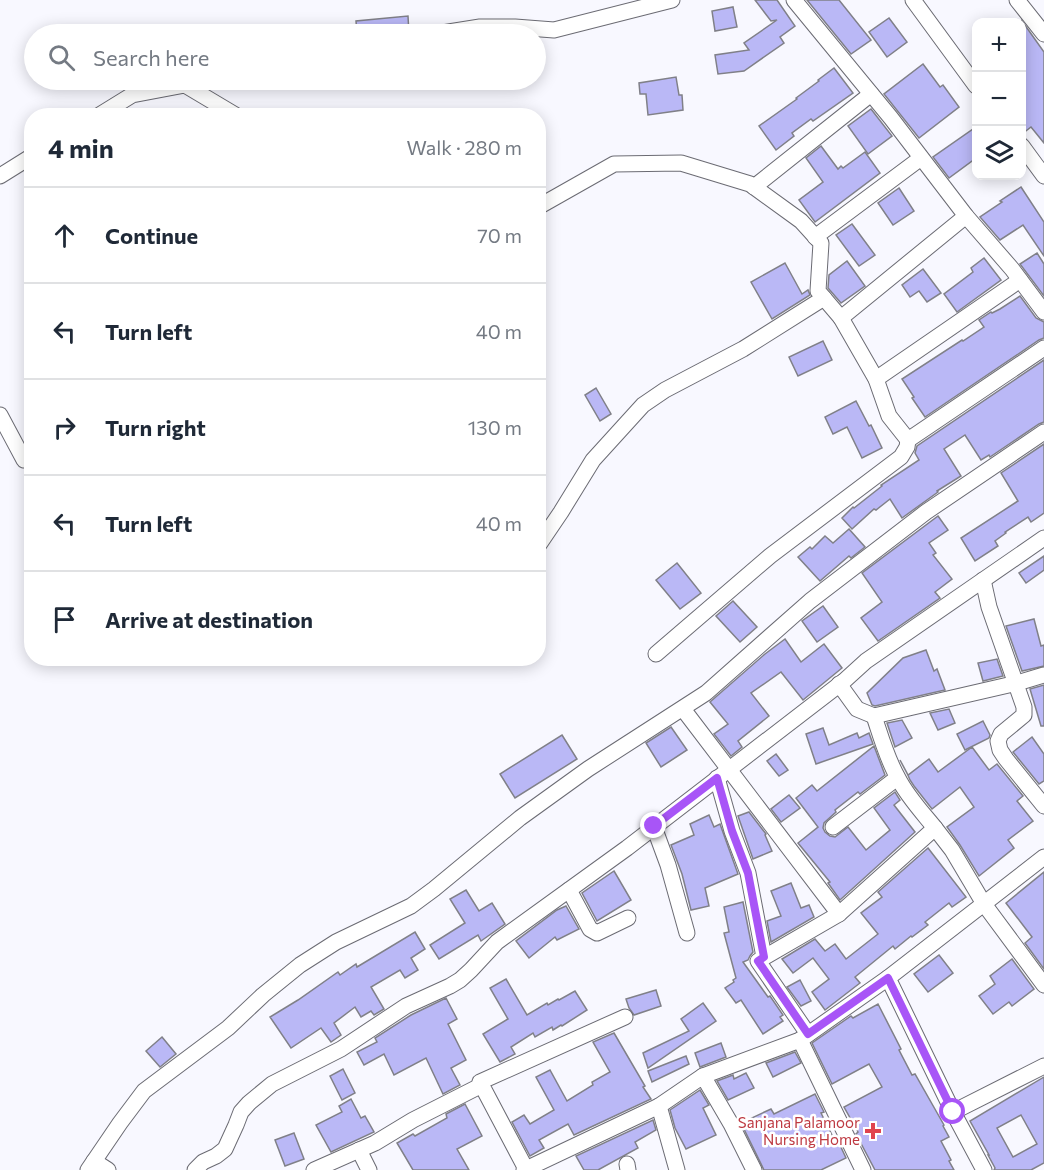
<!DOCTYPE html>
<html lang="en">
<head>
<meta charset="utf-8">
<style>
  body { margin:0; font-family:Commissioner,sans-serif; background:#f6f6f7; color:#1f2937 }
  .controls { position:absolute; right:18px; top:18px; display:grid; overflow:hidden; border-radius:12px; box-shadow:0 3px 15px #0003 }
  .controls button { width:54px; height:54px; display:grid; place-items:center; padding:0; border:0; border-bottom:2px solid #e0e1e3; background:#fff; color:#1f2937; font:30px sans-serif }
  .stop { position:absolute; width:18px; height:18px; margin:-14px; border:4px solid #a855f7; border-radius:50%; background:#fff }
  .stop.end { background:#a855f7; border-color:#fff; box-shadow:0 2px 6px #0008 }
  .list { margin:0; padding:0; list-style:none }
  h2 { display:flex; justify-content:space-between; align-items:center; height:78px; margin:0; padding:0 24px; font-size:26px }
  h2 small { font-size:20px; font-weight:400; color:#747a83 }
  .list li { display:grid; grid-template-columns:39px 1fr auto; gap:18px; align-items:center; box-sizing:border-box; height:96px; padding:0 24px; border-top:2px solid #e0e1e3 }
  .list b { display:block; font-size:22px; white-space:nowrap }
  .list em { font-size:20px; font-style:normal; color:#747a83 }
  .icon { flex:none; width:33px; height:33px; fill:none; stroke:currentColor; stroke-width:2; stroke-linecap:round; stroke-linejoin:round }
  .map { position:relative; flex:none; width:1044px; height:1170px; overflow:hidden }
  .search { position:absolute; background:#fff; box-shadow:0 3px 15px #0003; left:24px; top:24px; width:522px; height:66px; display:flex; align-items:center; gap:15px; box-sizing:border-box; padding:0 21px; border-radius:33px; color:#747a83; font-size:22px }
  .panel { position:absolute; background:#fff; box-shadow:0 3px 15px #0003; left:24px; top:108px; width:522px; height:558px; border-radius:24px }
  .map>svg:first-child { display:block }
  .building { fill:#bab8f6; stroke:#808088; stroke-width:1.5; fill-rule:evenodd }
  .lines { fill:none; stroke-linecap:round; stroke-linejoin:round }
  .street-casing { stroke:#6b6b73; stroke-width:17 }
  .street { stroke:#fff; stroke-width:15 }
  .route { stroke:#a855f7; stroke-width:8 }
  .health-dot { fill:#e0444e; stroke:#fff; stroke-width:2 }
  .labels { text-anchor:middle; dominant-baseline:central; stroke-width:5; stroke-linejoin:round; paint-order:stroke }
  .health-label { font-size:15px; fill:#be3a42; stroke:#fff; text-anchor:end }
</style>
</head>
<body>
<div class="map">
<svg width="1044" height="1170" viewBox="0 0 1044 1170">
  <rect width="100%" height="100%" fill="#f8f8ff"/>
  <g class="building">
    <polygon points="755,0 777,0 795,26 780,37 784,43 744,71 718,74 715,55 749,50 744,43 777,20 771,21"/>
    <polygon points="807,0 839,0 871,40 851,54"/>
    <polygon points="733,7 737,27 715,31 712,11"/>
    <polygon points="408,16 409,34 357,34 356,21"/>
    <polygon points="889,18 907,42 887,57 869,32"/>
    <polygon points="1022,21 1044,52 1044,143 1031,127 1022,134"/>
    <polygon points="923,64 940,87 943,85 959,107 919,138 884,94"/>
    <polygon points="834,68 853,93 813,121 811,119 792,133 794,136 776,150 759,126 797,99 796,98 819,81 818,80"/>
    <polygon points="676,77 679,95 682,95 683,110 648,115 646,94 640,94 639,83"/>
    <polygon points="871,109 892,136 868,154 848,126"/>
    <polygon points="976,127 976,158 949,178 933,157"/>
    <polygon points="821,146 838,169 841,166 843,168 865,152 880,173 815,222 799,200 823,182 806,158"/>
    <polygon points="1021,187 1044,222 1044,256 1023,225 1000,240 980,217 1002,202 1000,201"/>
    <polygon points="899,188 914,211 893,225 878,203"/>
    <polygon points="852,224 875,255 859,266 836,235"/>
    <polygon points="1037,253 1044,264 1044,296 1020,264"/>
    <polygon points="984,258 1001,280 957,312 944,294 973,272 971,268"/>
    <polygon points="847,261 865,286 841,303 828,288 829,275"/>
    <polygon points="785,263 802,294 808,290 810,295 772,319 751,282"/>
    <polygon points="923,269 941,293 927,302 919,291 910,297 902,285"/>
    <polygon points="1020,296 1036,318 1044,322 1044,338 1039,340 925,417 912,398 914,397 902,379 962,340 963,341 984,327 979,320 991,312 992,313 1000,309"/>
    <polygon points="823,341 832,360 798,376 789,357"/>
    <polygon points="1044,360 1044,422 1039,424 990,457 989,455 981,460 965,435 944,449 961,476 937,491 938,492 902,518 890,499 876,510 874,509 852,529 842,518 853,507 854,508 882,486 881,485 919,460 915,453 917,446"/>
    <polygon points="596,388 611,414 600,421 585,395"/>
    <polygon points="856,401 869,426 871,425 882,448 862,458 847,427 833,434 825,417"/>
    <polygon points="1044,444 1044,513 1031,522 1028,517 1005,532 1006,533 995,541 998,546 975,561 961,538 1018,501 1001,473"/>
    <polygon points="938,516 948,530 929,543 936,553 933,555 952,579 935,592 940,598 878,641 861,618 882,602 862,573"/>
    <polygon points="849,529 865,547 851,558 849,556 820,581 798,557 810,547 812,549 825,536 833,543"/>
    <polygon points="1044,556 1044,570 1026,583 1019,573"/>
    <polygon points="677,563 701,593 680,609 656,580"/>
    <polygon points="733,601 757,627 740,642 716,616"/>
    <polygon points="823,606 838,627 817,642 802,621"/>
    <polygon points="1034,619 1041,646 1044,645 1044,666 1022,671 1006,626"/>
    <polygon points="785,639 801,662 824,644 842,668 803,700 781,672 751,693 769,716 738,741 742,747 731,756 714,734 728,724 710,702 765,654"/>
    <polygon points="926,650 934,671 937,669 945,690 875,706 872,705 867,693 903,658"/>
    <polygon points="997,659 1003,676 983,681 978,663"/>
    <polygon points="1044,685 1044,726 1041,726 1030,689"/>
    <polygon points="949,709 955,723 938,730 930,713"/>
    <polygon points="902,720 912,738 895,747 887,723"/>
    <polygon points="983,721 990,735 989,738 965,750 957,734"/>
    <polygon points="671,727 687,750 661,767 646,743"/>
    <polygon points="823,728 829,745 857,733 859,738 869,733 873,744 816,764 806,734"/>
    <polygon points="562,735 577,759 515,798 500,774"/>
    <polygon points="1032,737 1044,754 1044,781 1039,784 1013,752"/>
    <polygon points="874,746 885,775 860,794 858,792 835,810 836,812 824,823 823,828 825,832 830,836 835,837 848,827 866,850 890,830 874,808 895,792 900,800 894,805 915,832 840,900 828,883 830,882 798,843 818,827 796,798 812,785 817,791"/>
    <polygon points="972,747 989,770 997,764 1023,796 1017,801 1033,821 1008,840 1014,848 979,876 960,845 947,827 974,807 960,787 932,809 914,786 910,780 907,773 900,760 908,775 929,759 938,772"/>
    <polygon points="776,754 788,770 779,776 767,761"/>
    <polygon points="789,795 800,808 781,822 771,809"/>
    <polygon points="749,812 766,834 765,835 772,851 753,859 738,816"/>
    <polygon points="709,815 714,827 720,824 738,874 705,888 709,906 691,910 682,874 671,845 694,835 690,824"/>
    <polygon points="928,848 966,897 952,907 949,903 925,922 928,925 912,937 911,936 895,949 893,946 855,977 860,983 825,1010 812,992 829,979 813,958 793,973 782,959 815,939 825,951 835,944 846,959 878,934 861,913 882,897 878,892"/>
    <polygon points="614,871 631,900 597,921 582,893"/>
    <polygon points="1044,872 1044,969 1025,943 1032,937 1006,903"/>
    <polygon points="791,883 801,908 809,905 814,917 771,942 767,921 781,916 771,891"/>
    <polygon points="466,890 479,911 492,903 505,924 481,941 478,935 439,959 430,945 465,923 450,899"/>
    <polygon points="743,902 753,952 750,956 748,960 743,962 768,997 770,996 783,1015 780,1017 783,1021 763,1034 741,1000 736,1003 725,988 734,982 733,980 736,978 724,933 729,932 724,907"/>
    <polygon points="566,906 579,929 557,940 555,937 529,958 516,941 557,910"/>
    <polygon points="415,932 425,949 411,958 418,970 405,978 400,970 371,987 384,1009 374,1015 371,1011 361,1017 355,1007 334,1023 341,1035 331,1042 321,1028 291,1048 270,1017 298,1000 338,972 340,975 356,964 357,967"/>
    <polygon points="939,955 953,973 928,992 914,974"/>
    <polygon points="1012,959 1034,989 1012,1006 1009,1002 993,1014 979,996 995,984 990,976"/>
    <polygon points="506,979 527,1015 547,1003 548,1005 558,999 559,1000 575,991 587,1010 562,1026 561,1025 553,1030 552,1027 535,1037 533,1033 511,1047 515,1054 500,1062 483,1034 508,1019 490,988"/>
    <polygon points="800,980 811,1001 801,1006 787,987"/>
    <polygon points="656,990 661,1006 634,1015 629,1008 626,999"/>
    <polygon points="446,998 457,1019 448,1024 466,1060 451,1068 460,1085 443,1094 426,1058 394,1075 384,1054 364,1065 357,1052 377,1042 375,1038 411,1015"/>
    <polygon points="703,1003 716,1021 648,1068 643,1053 689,1031 681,1019"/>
    <polygon points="878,1004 901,1049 899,1050 912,1075 915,1074 944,1125 943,1126 949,1137 941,1141 951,1160 949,1161 954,1170 875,1170 856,1134 858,1132 844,1107 882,1087 869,1064 832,1084 812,1043 851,1016 853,1018"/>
    <polygon points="614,1033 645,1086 643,1087 651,1099 574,1135 568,1124 539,1140 544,1148 530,1156 512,1122 524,1115 530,1124 554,1110 536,1077 550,1070 567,1101 593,1085 592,1082 610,1072 593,1042"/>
    <polygon points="162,1037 176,1054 160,1067 146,1051"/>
    <polygon points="721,1043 726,1057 700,1067 695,1053"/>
    <polygon points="795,1052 801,1063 773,1077 766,1063"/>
    <polygon points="686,1056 689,1064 652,1082 648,1071"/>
    <polygon points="343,1069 355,1093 342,1100 330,1076"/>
    <polygon points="746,1073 754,1088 728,1100 717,1081 733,1075 734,1079"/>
    <path d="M 1044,1077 L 1044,1163 L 1031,1170 L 994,1170 L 995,1168 L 988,1155 L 989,1155 L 970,1121 ZM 1021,1115 L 1037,1144 L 1013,1157 L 997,1128 Z"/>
    <polygon points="700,1090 709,1105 703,1108 716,1135 686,1149 675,1128 670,1110"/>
    <polygon points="815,1094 824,1112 821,1113 835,1141 837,1140 839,1143 846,1158 821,1170 764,1170 741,1123 771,1109 774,1114"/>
    <polygon points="351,1099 361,1118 365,1116 374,1132 331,1152 316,1125 342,1112 339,1106"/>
    <polygon points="465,1104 482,1136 457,1149 469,1170 413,1170 397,1143 413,1134 415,1136 447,1118 446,1114"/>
    <polygon points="653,1120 656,1130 635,1142 638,1148 598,1170 584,1170 576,1156"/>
    <polygon points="294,1133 304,1159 285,1166 275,1140"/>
  </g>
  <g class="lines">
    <g class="street-casing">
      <g id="street">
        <polyline points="794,0 891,118 966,216 1012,269 1044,312"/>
        <polyline points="913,0 976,86"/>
        <polyline points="1017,0 1044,34"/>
        <polyline points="436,34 480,27 515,27 554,30 672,0"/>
        <polyline points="98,116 132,95 185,85 237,116"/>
        <polyline points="1022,146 1044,176"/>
        <polyline points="0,176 32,156"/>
        <polyline points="754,187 871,94"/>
        <polyline points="538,207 614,164 681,163 750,184 801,221 821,243 818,291 841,318 966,216"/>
        <polyline points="815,237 921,158"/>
        <polyline points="841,318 876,379 889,416 908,440 1044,348"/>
        <polyline points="876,379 1020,280"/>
        <polyline points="0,415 24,460 32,455"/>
        <polyline points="538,546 561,512 593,460 643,405 665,390 743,349 824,298"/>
        <polyline points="983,580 989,607 1024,707 1024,715 1001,734 998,741 1000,750 1006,759 1044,806"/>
        <polyline points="656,654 770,556 901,457 907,447 908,440"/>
        <polyline points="839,684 857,709 874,716 1017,683 1044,675"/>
        <polyline points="683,709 839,914 935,828 952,850 984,904 1044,985"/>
        <path d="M 874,716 C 881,737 887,759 898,778 C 907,796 922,812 935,828"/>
        <polyline points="717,778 732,831 748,873 764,957"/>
        <polyline points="654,827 668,865 687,933"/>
        <polyline points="833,827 897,778"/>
        <polyline points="569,890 590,929 597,933 628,918"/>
        <polyline points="808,1034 758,961 839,914"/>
        <polyline points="800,1040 863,1170"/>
        <polyline points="703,1076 800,1040 888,978"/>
        <polyline points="953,1112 1044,1066"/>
        <polyline points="359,1150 369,1170"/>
        <polyline points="94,1161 108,1170"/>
        <polyline points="627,1164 628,1170"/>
        <polyline points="526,1169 480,1082 625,1017"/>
        <polyline points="88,1170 120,1123 144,1091 228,1028 263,995 300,965 336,942 411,906 434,889 520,818 588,769 706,693 810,601 926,512 1044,432"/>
        <polyline points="195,1170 203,1162 216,1156 225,1149 236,1125 241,1112 249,1103 272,1084 341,1049 406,1006 450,986 460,980 471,970 497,942 627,848 844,681 866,661 1044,538"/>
        <polyline points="314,1170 375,1143 413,1120 482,1085"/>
        <polyline points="524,1170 659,1106"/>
        <polyline points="677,1170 659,1106 703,1076 731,1124 754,1170"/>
        <polyline points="984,1170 953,1112 888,978 1044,857"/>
      </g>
    </g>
    <use href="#street" class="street"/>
  </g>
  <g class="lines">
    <polyline class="route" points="654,826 717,778 732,831 748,873 764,957 758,961 808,1034 888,978 953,1112"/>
  </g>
  <path class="health-dot" d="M870 1122h6v6h6v6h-6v6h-6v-6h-6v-6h6z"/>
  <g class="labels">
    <g class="health-label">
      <text x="860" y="1122">Sanjana Palamoor<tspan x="860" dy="17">Nursing Home</tspan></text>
    </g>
  </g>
</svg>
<div class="controls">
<button>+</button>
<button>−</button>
<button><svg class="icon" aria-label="layers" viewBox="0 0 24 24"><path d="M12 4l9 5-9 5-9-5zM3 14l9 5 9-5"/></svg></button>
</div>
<div class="stop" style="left:953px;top:1112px"></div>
<div class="stop end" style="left:654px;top:826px"></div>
<div class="search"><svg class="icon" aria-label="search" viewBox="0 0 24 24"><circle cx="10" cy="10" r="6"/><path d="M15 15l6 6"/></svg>Search here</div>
<section class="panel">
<h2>4 min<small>Walk · 280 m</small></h2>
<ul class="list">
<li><svg class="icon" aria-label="ahead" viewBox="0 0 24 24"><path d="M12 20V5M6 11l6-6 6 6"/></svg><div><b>Continue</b></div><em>70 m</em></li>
<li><svg class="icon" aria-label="left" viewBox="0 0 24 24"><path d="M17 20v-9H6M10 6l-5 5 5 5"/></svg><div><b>Turn left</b></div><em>40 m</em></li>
<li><svg class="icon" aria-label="right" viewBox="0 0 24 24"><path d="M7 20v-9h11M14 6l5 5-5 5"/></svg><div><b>Turn right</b></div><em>130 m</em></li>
<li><svg class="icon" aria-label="left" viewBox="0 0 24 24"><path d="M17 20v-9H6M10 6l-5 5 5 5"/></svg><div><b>Turn left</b></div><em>40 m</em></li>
<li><svg class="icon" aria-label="arrive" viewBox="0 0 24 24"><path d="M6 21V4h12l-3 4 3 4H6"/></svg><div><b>Arrive at destination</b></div></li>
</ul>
</section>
</div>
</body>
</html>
